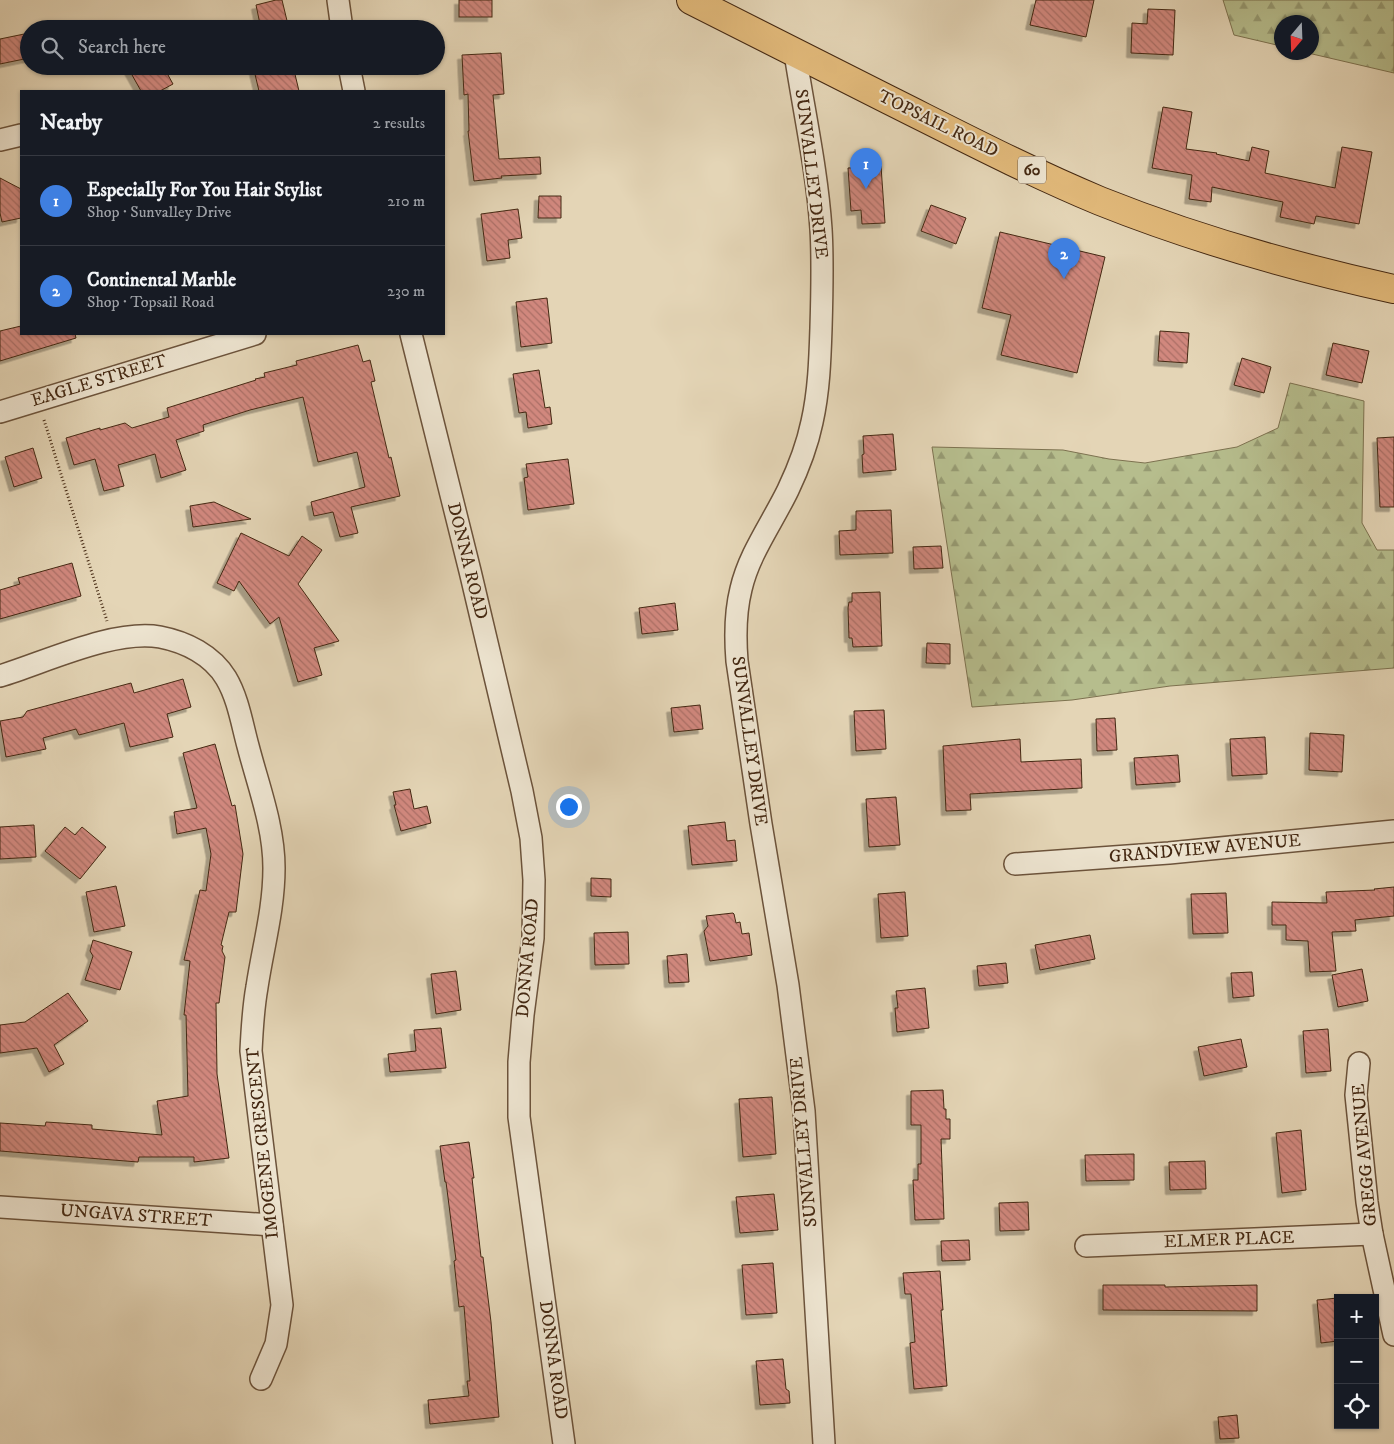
<!DOCTYPE html>
<html lang="en">
<head>
<meta charset="utf-8">
<style>
  body { margin:0; font-family:"IM FELL DW Pica",serif; background:#242831; color:#f1f3f6 }
  .controls { position:absolute; right:15px; bottom:15px; display:grid; overflow:hidden; border-radius:0px; box-shadow:0 1px 4px #0004 }
  .controls button { width:45px; height:45px; display:grid; place-items:center; padding:0; border:0; border-bottom:1px solid #363941; background:#171b24; color:#f1f3f6; font:25px sans-serif }
  .compass { position:absolute; left:1274px; top:15px; width:45px; height:45px; border-radius:50%; background:#171b24; box-shadow:0 1px 4px #0004; rotate:199deg }
  .you { position:absolute; left:568px; top:806px; width:18px; height:18px; margin:-12px; border:4px solid #fff; border-radius:50%; background:#1a73e8; box-shadow:0 0 0 8px #1a73e833 }
  .badge { display:grid; place-items:center; width:32px; height:32px; border-radius:50%; background:#ea580c; color:#fff; font-size:16px; font-weight:700 }
  .pin { position:absolute; translate:-50% -41px; filter:drop-shadow(0 1px 2px #0008) }
  .pin::after { content:''; position:absolute; top:26px; width:18px; height:15px; background:inherit; clip-path:polygon(0 0,100% 0,50% 100%) }
  .list { margin:0; padding:0; list-style:none }
  h2 { display:flex; justify-content:space-between; align-items:center; height:65px; margin:0; padding:0 20px; font-size:21px }
  h2 small { font-size:16px; font-weight:400; color:#9ea1a6 }
  .list li { display:grid; grid-template-columns:32px 1fr auto; gap:15px; align-items:center; box-sizing:border-box; height:90px; padding:0 20px; border-top:1px solid #363941 }
  .list b { display:block; font-size:19px; white-space:nowrap }
  .list p { margin:0; font-size:16px; white-space:nowrap; color:#9ea1a6 }
  .list em { font-size:16px; font-style:normal; color:#9ea1a6 }
  .icon { flex:none; width:28px; height:28px; fill:none; stroke:currentColor; stroke-width:2; stroke-linecap:round; stroke-linejoin:round }
  .map { position:relative; flex:none; width:1394px; height:1444px; overflow:hidden }
  .search { position:absolute; background:#171b24; box-shadow:0 1px 4px #0004; left:20px; top:20px; width:425px; height:55px; display:flex; align-items:center; gap:12px; box-sizing:border-box; padding:0 18px; border-radius:28px; color:#9ea1a6; font-size:19px }
  .panel { position:absolute; background:#171b24; box-shadow:0 1px 4px #0004; left:20px; top:90px; width:425px; height:245px; border-radius:0px }
  .map>svg:first-child { display:block }
  .forest { fill:url(#forest-firs); stroke:#7d7250 }
  .building { fill:url(#building-back-hatch); stroke:#442812; filter:url(#shadow) }
  .lines { fill:none; stroke-linecap:round; stroke-linejoin:round }
  .street-casing { stroke:#6c533b; stroke-width:24 }
  .primary-casing { stroke:#442812; stroke-width:30 }
  .path { stroke:#442812; stroke-width:3; stroke-dasharray:1 2.5; stroke-linecap:butt }
  .street { stroke:#ede4d0; stroke-width:21 }
  .primary { stroke:#e2ba7b; stroke-width:28 }
  .labels { text-anchor:middle; dominant-baseline:central; stroke-width:4; stroke-linejoin:round; paint-order:stroke }
  .shield { fill:#ede4d0; stroke:#77604b; stroke-width:1 }
  .shield-label { font-size:16px; font-weight:bold; fill:#442812 }
  .street-label { font-size:18px; fill:#442812; stroke:#ede4d0 }
</style>
</head>
<body>
<div class="map">
<svg width="1394" height="1444" viewBox="0 0 1394 1444">
  <defs>
    <pattern id="forest-firs" width="22" height="20" patternUnits="userSpaceOnUse" patternTransform="scale(1.25)"><rect width="22" height="20" fill="#b6bd8d"/><path d="M5 1l3.5 6h-7zM16 11l3.5 6h-7z" fill="#969a72"/></pattern>
    <pattern id="building-back-hatch" width="6" height="6" patternUnits="userSpaceOnUse" patternTransform="scale(1.25)"><rect width="6" height="6" fill="#d1887e"/><path d="M-1 5l2 2M0 0l6 6M5-1l2 2" fill="none" stroke="#ab6f66"/></pattern>
    <filter id="shadow"><feDropShadow dx="-4.5" dy="4.5" stdDeviation="0" flood-color="#0004"/></filter>
  </defs>
  <rect width="100%" height="100%" fill="#e4d5b6"/>
  <filter id="stains"><feTurbulence type="fractalNoise" baseFrequency=".004" numOctaves="4"/><feColorMatrix values="0 0 0 0 .2 0 0 0 0 .09 0 0 0 0 .02 0 0 0 .5 -.17"/></filter>
  <radialGradient id="worn" r=".72"><stop offset=".6" stop-color="#630" stop-opacity="0"/><stop offset="1" stop-color="#630" stop-opacity=".3"/></radialGradient>
  <g class="forest">
    <polygon points="1223,0 1394,0 1394,73 1308,53 1312,52 1312,22 1282,22 1281,46 1234,35"/>
    <polygon points="1290,383 1364,401 1362,523 1377,550 1394,550 1394,668 1170,686 1072,700 972,707 932,447 1063,450 1109,459 1145,463 1237,447 1278,428"/>
  </g>
  <g class="building">
    <polygon points="276,0 282,0 289,29 261,29 256,5"/>
    <rect x="459" y="0" width="33" height="17"/>
    <polygon points="1036,0 1094,0 1086,37 1030,25"/>
    <polygon points="1148,9 1175,10 1173,55 1131,53 1132,23 1147,24"/>
    <polygon points="29,33 29,58 0,64 0,39"/>
    <polygon points="501,53 504,94 493,95 499,159 540,157 541,174 501,176 502,178 474,181 468,131 469,131 468,94 464,95 462,55"/>
    <polygon points="127,66 163,66 173,84 160,91 141,91"/>
    <polygon points="253,66 293,66 299,91 259,91"/>
    <polygon points="1163,107 1192,112 1186,149 1217,153 1216,154 1249,161 1252,147 1269,151 1265,173 1335,188 1342,147 1372,152 1359,224 1316,216 1314,224 1280,217 1283,202 1212,187 1211,202 1189,199 1192,175 1152,168"/>
    <polygon points="881,166 885,223 862,224 861,210 851,211 848,168"/>
    <polygon points="0,178 21,189 21,218 2,222 0,213"/>
    <polygon points="539,196 561,196 561,218 538,218"/>
    <polygon points="931,205 966,218 956,244 921,231"/>
    <polygon points="518,209 522,238 508,240 510,258 487,261 481,214"/>
    <polygon points="1000,232 1105,257 1077,373 1001,355 1011,315 982,308"/>
    <polygon points="547,298 552,343 521,347 516,302"/>
    <polygon points="21,326 21,334 75,334 76,338 0,361 0,331"/>
    <polygon points="1160,331 1189,333 1187,363 1158,361"/>
    <polygon points="1333,343 1369,351 1362,383 1326,375"/>
    <polygon points="358,345 363,362 370,360 375,381 371,382 389,458 391,457 400,496 351,507 358,533 340,537 333,512 314,516 311,502 365,487 357,452 318,462 303,397 250,410 203,425 204,431 176,440 186,470 161,478 155,454 118,465 124,486 104,491 95,459 74,465 66,438 100,428 100,430 125,423 132,428 169,417 167,408 256,380 255,379 265,377 264,373 297,365 296,361"/>
    <polygon points="1242,358 1271,367 1264,393 1234,385"/>
    <polygon points="539,370 545,408 550,407 552,424 528,428 526,412 519,413 513,374"/>
    <polygon points="893,434 896,470 863,473 862,455 864,454 863,436"/>
    <polygon points="1394,437 1394,507 1380,507 1377,438"/>
    <polygon points="33,448 42,478 14,487 5,457"/>
    <polygon points="568,459 574,504 528,510 524,478 528,477 526,464"/>
    <polygon points="214,502 251,519 193,527 190,506"/>
    <polygon points="891,510 893,553 840,555 839,531 856,530 856,511"/>
    <polygon points="241,533 289,556 302,536 322,550 298,584 339,641 314,648 322,675 298,682 279,617 270,624 239,581 234,591 217,583"/>
    <polygon points="941,546 943,568 914,569 913,547"/>
    <polygon points="72,563 81,596 0,619 0,590 20,584 18,578"/>
    <polygon points="880,592 882,646 853,647 852,638 849,638 848,608 849,602 852,602 852,593"/>
    <polygon points="675,603 678,630 642,634 639,608"/>
    <polygon points="927,643 950,644 950,664 926,663"/>
    <polygon points="183,679 191,707 167,714 173,737 130,747 124,723 79,735 76,729 43,738 46,749 6,757 0,721 23,717 27,711 131,683 134,693"/>
    <polygon points="700,705 703,729 674,732 671,708"/>
    <polygon points="884,710 886,749 856,751 854,711"/>
    <polygon points="1115,718 1117,750 1097,751 1096,719"/>
    <polygon points="1310,733 1344,735 1342,772 1309,770"/>
    <polygon points="1265,737 1267,774 1232,776 1230,739"/>
    <polygon points="1020,739 1021,762 1081,759 1082,788 970,794 971,810 946,811 943,746"/>
    <polygon points="215,744 232,806 235,805 243,854 236,912 229,912 221,945 223,946 222,951 225,957 219,1003 216,1003 217,1074 229,1158 194,1162 194,1157 139,1157 138,1162 0,1151 0,1123 45,1126 46,1122 92,1125 92,1129 162,1135 157,1101 188,1096 186,1015 184,1015 190,961 184,960 200,890 206,891 211,854 206,828 177,834 174,812 197,808 183,753"/>
    <polygon points="1178,755 1180,782 1136,785 1134,758"/>
    <polygon points="410,789 414,809 427,806 431,823 401,831 394,805 396,805 393,792"/>
    <polygon points="896,797 900,845 869,847 866,799"/>
    <polygon points="725,822 727,841 735,840 737,861 692,865 688,826"/>
    <polygon points="34,825 36,857 0,859 0,827"/>
    <polygon points="65,827 75,835 82,827 106,847 80,879 45,851"/>
    <polygon points="591,878 611,879 611,897 591,896"/>
    <polygon points="116,886 125,926 94,932 86,892"/>
    <polygon points="1394,887 1394,916 1355,920 1356,931 1332,932 1336,971 1310,972 1308,941 1286,940 1286,925 1272,925 1272,902 1327,903 1326,892 1375,890 1374,889"/>
    <polygon points="905,892 908,936 881,938 878,894"/>
    <polygon points="1226,893 1228,933 1193,934 1191,894"/>
    <polygon points="733,913 734,914 736,923 740,922 742,934 749,933 752,955 710,961 704,931 708,926 706,916"/>
    <polygon points="628,932 629,964 595,965 594,933"/>
    <polygon points="1090,935 1095,959 1040,970 1035,945"/>
    <polygon points="93,940 132,952 120,990 85,980 93,956 90,951"/>
    <polygon points="687,954 689,982 669,983 667,956"/>
    <polygon points="1006,963 1008,983 979,986 977,966"/>
    <polygon points="1362,969 1368,1001 1338,1007 1332,975"/>
    <polygon points="456,971 461,1010 436,1014 431,974"/>
    <polygon points="1252,972 1254,996 1233,998 1231,973"/>
    <polygon points="925,988 929,1028 897,1032 895,1008 898,1008 896,991"/>
    <polygon points="68,993 88,1021 54,1045 64,1064 49,1072 37,1048 0,1053 0,1025 25,1022"/>
    <polygon points="441,1028 446,1068 390,1072 388,1054 416,1051 414,1030"/>
    <polygon points="1328,1029 1331,1071 1306,1073 1303,1031"/>
    <polygon points="1241,1039 1247,1067 1204,1076 1198,1047"/>
    <polygon points="943,1090 944,1109 946,1109 946,1119 950,1119 950,1139 941,1139 944,1219 915,1220 913,1180 918,1180 918,1164 921,1164 921,1125 911,1125 911,1091"/>
    <polygon points="772,1097 776,1154 743,1157 739,1099"/>
    <polygon points="1301,1130 1306,1190 1282,1193 1276,1133"/>
    <polygon points="469,1142 474,1178 472,1178 481,1257 483,1257 491,1322 499,1417 430,1424 428,1400 469,1396 467,1381 470,1381 464,1306 459,1307 454,1261 456,1260 446,1182 445,1182 440,1146"/>
    <polygon points="1134,1154 1134,1180 1086,1181 1085,1155"/>
    <polygon points="1205,1161 1206,1189 1170,1190 1169,1162"/>
    <polygon points="774,1194 778,1230 740,1233 736,1197"/>
    <polygon points="1028,1202 1029,1230 1000,1231 999,1203"/>
    <polygon points="969,1240 970,1260 942,1261 941,1241"/>
    <polygon points="773,1263 777,1313 746,1315 742,1265"/>
    <polygon points="940,1271 943,1310 941,1310 947,1386 914,1389 910,1343 915,1342 911,1294 905,1294 903,1273"/>
    <polygon points="1103,1285 1165,1285 1165,1287 1257,1285 1257,1311 1103,1310"/>
    <polygon points="1338,1298 1338,1341 1321,1343 1317,1300"/>
    <polygon points="783,1359 786,1389 789,1391 790,1403 760,1405 756,1361"/>
    <polygon points="1237,1415 1239,1438 1220,1439 1218,1417"/>
  </g>
  <g class="lines">
    <g class="street-casing">
      <g id="street">
        <polyline points="338,0 342,29"/>
        <path d="M 795,53 C 804,112 817,170 821,229 C 823,262 822,295 821,328 C 820,359 819,391 812,422 C 807,446 798,469 788,490 C 772,523 749,554 741,589 C 735,613 735,636 737,661 L 761,824 L 788,985 L 804,1111 L 824,1444"/>
        <polyline points="349,66 354,91"/>
        <polyline points="0,140 21,135"/>
        <polyline points="411,334 470,571 522,791 531,838 534,880 533,938 523,1015 519,1062 519,1117 564,1444"/>
        <polyline points="0,412 255,334"/>
        <path d="M 0,676 C 46,662 114,629 160,637 C 186,642 212,655 226,678 C 238,698 242,724 248,746 C 258,785 274,826 274,868 C 274,909 263,947 257,987 C 253,1009 252,1030 251,1051 L 282,1305 L 276,1344 L 261,1379"/>
        <polyline points="1015,864 1169,853 1394,831"/>
        <polyline points="1359,1063 1356,1095 1367,1202 1372,1234 1394,1335"/>
        <polyline points="0,1207 272,1225"/>
        <polyline points="1086,1246 1372,1234"/>
      </g>
    </g>
    <g class="primary-casing">
      <path id="primary" d="M 691,0 C 757,34 823,67 889,100 C 959,135 1028,171 1100,201 C 1195,239 1294,267 1394,289"/>
    </g>
    <polyline class="path" points="44,420 107,621"/>
    <use href="#street" class="street"/>
    <use href="#primary" class="primary"/>
  </g>
  <g class="labels">
    <rect class="shield" x="1018" y="156.5" width="28" height="27" rx="4"/>
    <g class="shield-label">
      <text x="1032" y="170">60</text>
    </g>
    <g class="street-label">
      <text transform="translate(938 124) rotate(26)">TOPSAIL ROAD</text>
      <text transform="translate(811 174) rotate(83)">SUNVALLEY DRIVE</text>
      <text transform="translate(99 381) rotate(-17)">EAGLE STREET</text>
      <text transform="translate(467 561) rotate(76)">DONNA ROAD</text>
      <text transform="translate(749 741) rotate(82)">SUNVALLEY DRIVE</text>
      <text transform="translate(1205 849) rotate(-5)">GRANDVIEW AVENUE</text>
      <text transform="translate(528 958) rotate(-85)">DONNA ROAD</text>
      <text transform="translate(804 1142) rotate(-95)">SUNVALLEY DRIVE</text>
      <text transform="translate(263 1143) rotate(-96)">IMOGENE CRESCENT</text>
      <text transform="translate(1365 1155) rotate(-95)">GREGG AVENUE</text>
      <text transform="translate(136 1216) rotate(4)">UNGAVA STREET</text>
      <text transform="translate(1229 1240) rotate(-2)">ELMER PLACE</text>
      <text transform="translate(553 1360) rotate(82)">DONNA ROAD</text>
    </g>
  </g>
  <rect width="100%" height="100%" filter="url(#stains)"/>
  <rect width="100%" height="100%" fill="url(#worn)"/>
</svg>
<div class="controls">
<button>+</button>
<button>−</button>
<button><svg class="icon" aria-label="locate" viewBox="0 0 24 24"><circle cx="12" cy="12" r="6"/><path d="M12 2v4M12 18v4M2 12h4M18 12h4"/></svg></button>
</div>
<svg class="compass" viewBox="-18 -18 36 36"><path d="M0-13l5 13h-10z" fill="#e53935"/><path d="M0 13l5-13h-10z" fill="#9ea1a6"/></svg>
<div class="you"></div>
<div class="pin badge" style="left:866px;top:189px;background:#3f7fe0">1</div>
<div class="pin badge" style="left:1064px;top:279px;background:#3f7fe0">2</div>
<div class="search"><svg class="icon" aria-label="search" viewBox="0 0 24 24"><circle cx="10" cy="10" r="6"/><path d="M15 15l6 6"/></svg>Search here</div>
<section class="panel">
<h2>Nearby<small>2 results</small></h2>
<ul class="list">
<li><span class="badge" style="background:#3f7fe0">1</span><div><b>Especially For You Hair Stylist</b><p>Shop · Sunvalley Drive</p></div><em>210 m</em></li>
<li><span class="badge" style="background:#3f7fe0">2</span><div><b>Continental Marble</b><p>Shop · Topsail Road</p></div><em>230 m</em></li>
</ul>
</section>
</div>
</body>
</html>
